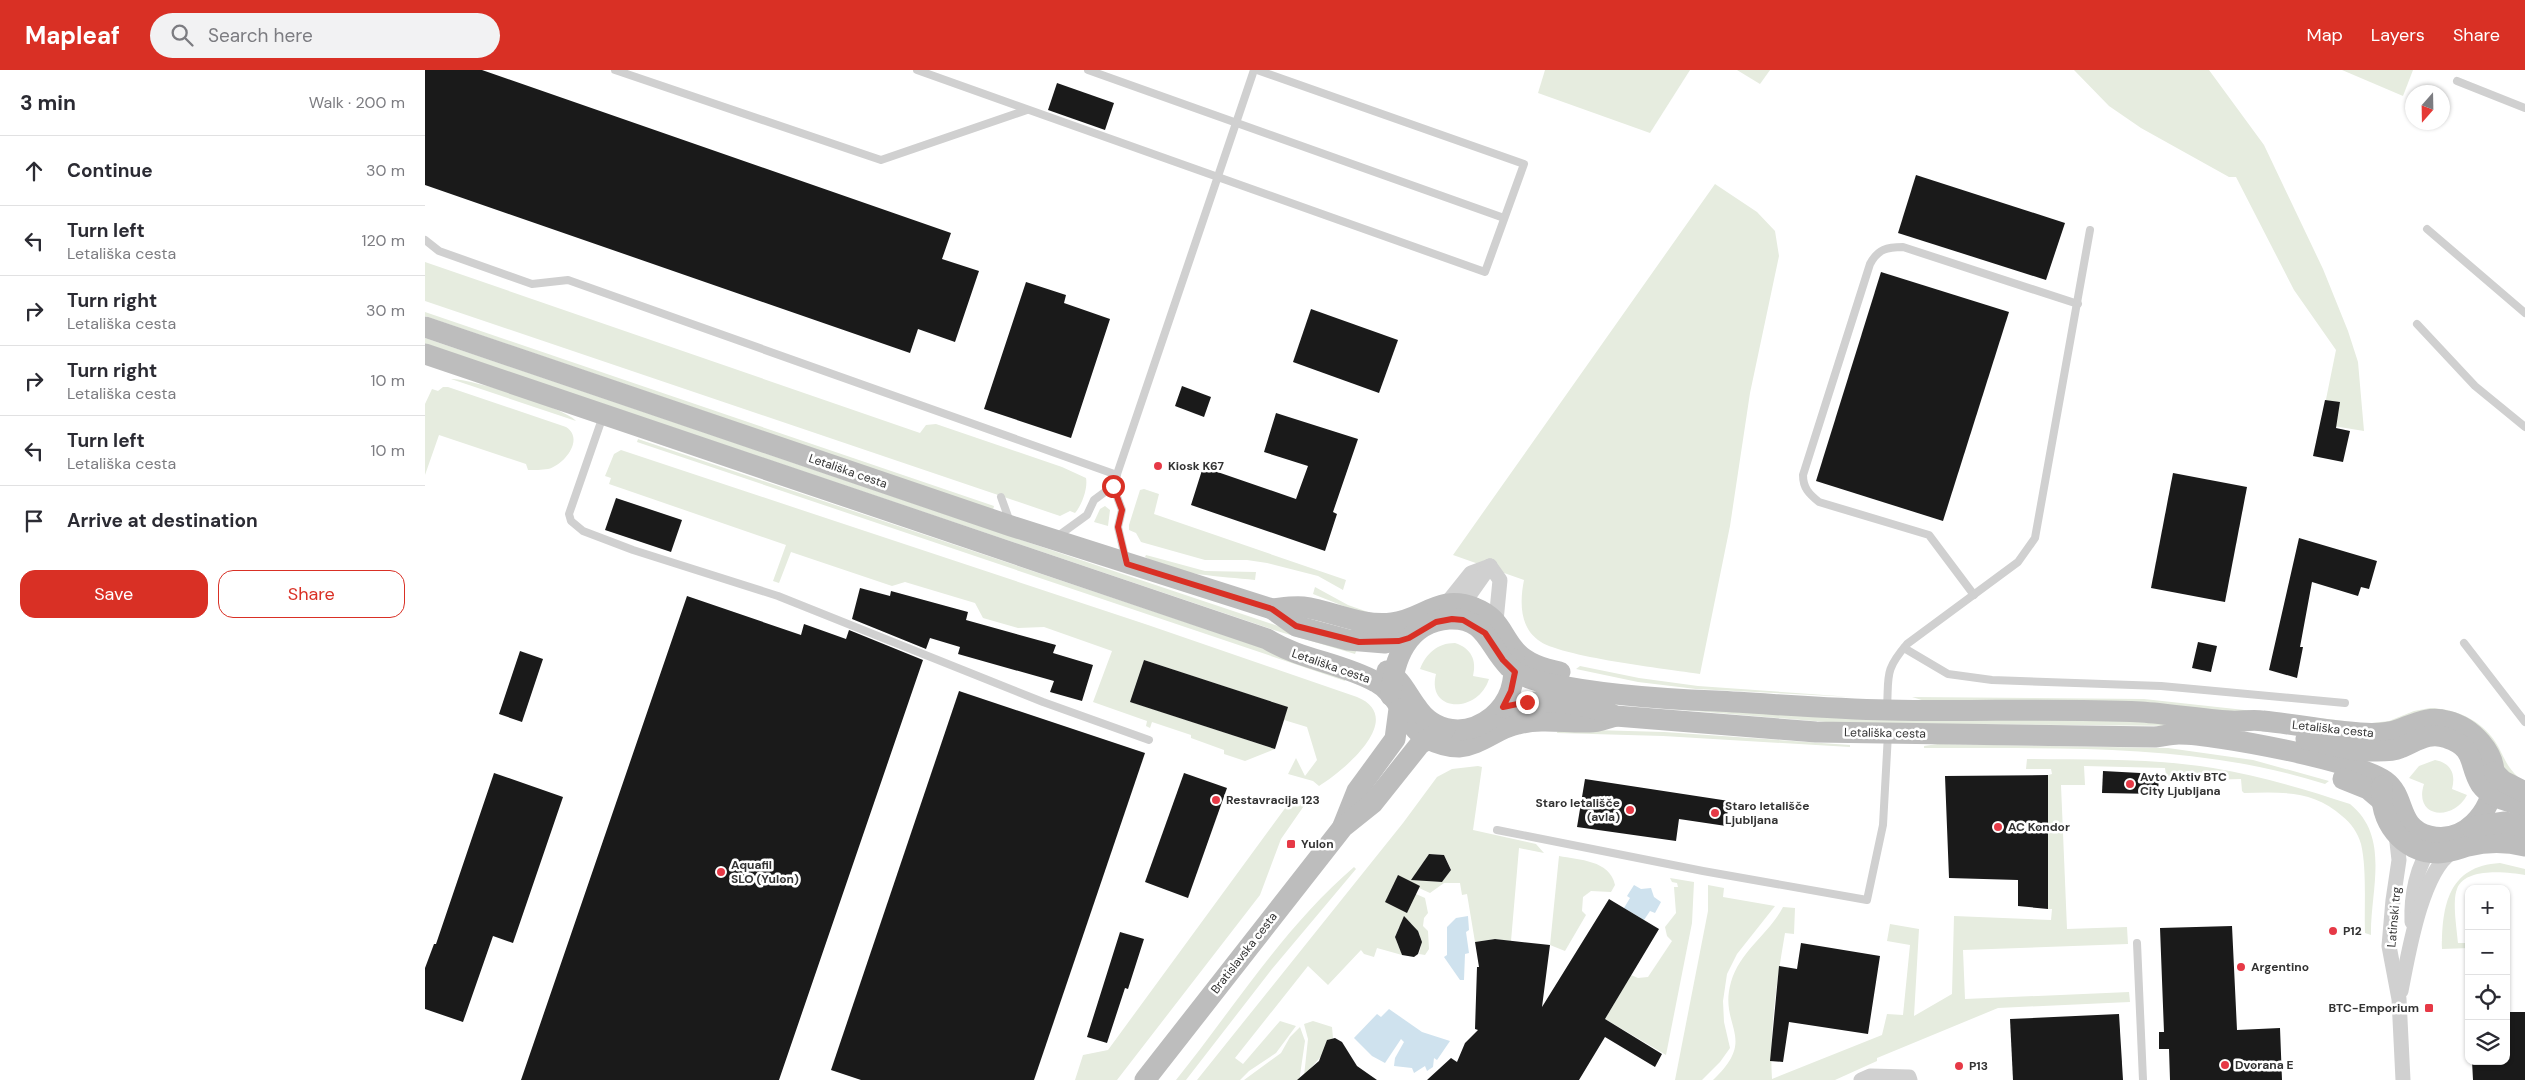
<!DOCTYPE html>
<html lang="en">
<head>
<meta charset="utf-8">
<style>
  body { margin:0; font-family:"DM Sans",sans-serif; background:#f2f2f3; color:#2b2b33 }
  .controls { position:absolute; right:15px; bottom:15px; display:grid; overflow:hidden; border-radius:10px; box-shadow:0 1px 4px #0004 }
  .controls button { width:45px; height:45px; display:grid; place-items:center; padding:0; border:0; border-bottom:1px solid #e1e1e2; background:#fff; color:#2b2b33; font:25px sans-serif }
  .compass { position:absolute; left:1980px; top:15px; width:45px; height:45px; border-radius:50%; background:#fff; box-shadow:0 1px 4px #0004; rotate:200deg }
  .stop { position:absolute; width:15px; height:15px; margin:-11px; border:4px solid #d93025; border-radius:50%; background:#fff }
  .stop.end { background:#d93025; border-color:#fff; box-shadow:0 1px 5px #0008 }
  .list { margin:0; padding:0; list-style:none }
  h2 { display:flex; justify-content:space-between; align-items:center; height:65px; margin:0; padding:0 20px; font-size:21px }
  h2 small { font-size:16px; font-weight:400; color:#7c7c81 }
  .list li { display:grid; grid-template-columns:32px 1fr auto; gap:15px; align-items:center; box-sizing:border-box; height:70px; padding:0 20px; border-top:1px solid #e1e1e2 }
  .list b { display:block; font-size:19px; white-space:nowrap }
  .list p { margin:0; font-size:16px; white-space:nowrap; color:#7c7c81 }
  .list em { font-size:16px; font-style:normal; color:#7c7c81 }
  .actions { display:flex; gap:10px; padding:15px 20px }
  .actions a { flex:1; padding:11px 0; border:1px solid #d93025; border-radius:15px; text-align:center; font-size:18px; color:#d93025 }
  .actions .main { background:#d93025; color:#fff }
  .icon { flex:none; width:28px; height:28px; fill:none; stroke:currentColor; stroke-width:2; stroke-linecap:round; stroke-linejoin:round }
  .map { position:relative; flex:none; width:2100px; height:1010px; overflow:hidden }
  header { display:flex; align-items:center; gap:30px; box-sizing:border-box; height:70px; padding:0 25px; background:#d93025; color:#fff }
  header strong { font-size:24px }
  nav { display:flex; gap:28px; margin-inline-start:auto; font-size:18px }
  .search { width:350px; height:45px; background:#f2f2f3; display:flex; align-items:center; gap:12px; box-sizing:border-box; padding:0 18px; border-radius:28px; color:#7c7c81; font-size:19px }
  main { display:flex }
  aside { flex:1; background:#fff }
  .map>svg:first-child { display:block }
  .green { fill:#e6ecdf; fill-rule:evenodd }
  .water { fill:#cfe2ee }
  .building { fill:#1a1a1a }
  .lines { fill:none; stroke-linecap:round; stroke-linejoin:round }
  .lane { stroke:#d0d0d0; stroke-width:8 }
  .street { stroke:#d0d0d0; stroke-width:15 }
  .secondary { stroke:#bdbdbd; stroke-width:21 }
  .route { stroke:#d93025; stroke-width:6 }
  .poi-dot { fill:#e63946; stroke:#fff; stroke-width:2 }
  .labels { text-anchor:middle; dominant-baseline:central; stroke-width:5; stroke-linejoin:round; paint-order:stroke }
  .poi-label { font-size:12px; font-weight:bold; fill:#333; stroke:#fff; text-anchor:start }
  .street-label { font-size:12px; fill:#333; stroke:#fff }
</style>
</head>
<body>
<header>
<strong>Mapleaf</strong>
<div class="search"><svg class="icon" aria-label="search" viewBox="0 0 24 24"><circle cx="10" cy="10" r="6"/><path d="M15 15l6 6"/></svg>Search here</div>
<nav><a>Map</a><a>Layers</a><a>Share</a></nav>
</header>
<main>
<aside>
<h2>3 min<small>Walk · 200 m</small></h2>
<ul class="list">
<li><svg class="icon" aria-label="ahead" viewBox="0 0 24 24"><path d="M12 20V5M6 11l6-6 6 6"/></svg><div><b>Continue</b></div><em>30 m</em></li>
<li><svg class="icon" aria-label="left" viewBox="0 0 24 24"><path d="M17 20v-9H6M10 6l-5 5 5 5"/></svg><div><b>Turn left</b><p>Letališka cesta</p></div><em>120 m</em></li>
<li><svg class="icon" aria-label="right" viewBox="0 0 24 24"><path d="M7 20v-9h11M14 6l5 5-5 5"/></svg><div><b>Turn right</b><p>Letališka cesta</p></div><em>30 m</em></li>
<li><svg class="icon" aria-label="right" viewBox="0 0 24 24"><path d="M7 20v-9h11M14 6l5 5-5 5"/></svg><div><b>Turn right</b><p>Letališka cesta</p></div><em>10 m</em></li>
<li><svg class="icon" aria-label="left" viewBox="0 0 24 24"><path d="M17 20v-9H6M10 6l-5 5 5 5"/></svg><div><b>Turn left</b><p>Letališka cesta</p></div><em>10 m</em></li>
<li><svg class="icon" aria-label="arrive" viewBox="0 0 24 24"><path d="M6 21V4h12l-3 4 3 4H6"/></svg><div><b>Arrive at destination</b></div></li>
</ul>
<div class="actions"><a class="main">Save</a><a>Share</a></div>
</aside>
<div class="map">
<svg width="2100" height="1010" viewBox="0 0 2100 1010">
  <rect width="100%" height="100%" fill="#fff"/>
  <g class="green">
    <polygon points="1120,0 1265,0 1225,63 1113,23"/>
    <polygon points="1312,0 1345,0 1335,14"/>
    <polygon points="1649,0 1784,0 1839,75 1898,199 1923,261 1933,292 1939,361 1896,354 1911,280 1869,220 1811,107 1804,107 1716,58 1684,36"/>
    <polygon points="1917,0 1988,0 1978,26"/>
    <path d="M 1290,114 L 1332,142 L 1350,161 L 1354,186 L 1325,323 L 1305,456 L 1275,604 C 1243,599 1134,587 1113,570 C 1094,556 1095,530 1099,510 L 1028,485 Z"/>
    <path d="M 0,192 L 495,363 L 501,355 L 511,354 L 637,397 L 661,408 C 663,418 657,435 650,443 L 645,441 L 635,446 L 0,231 Z"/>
    <polygon points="0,242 569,436 568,440 0,246"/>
    <polygon points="0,268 620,478 853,556 932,579 930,584 852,561 0,274"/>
    <path d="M 26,309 C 47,309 138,337 151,351 Z"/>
    <path d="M 18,317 L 23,317 L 141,357 C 160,369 139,395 123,399 C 117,400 109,400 103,400 L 101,394 L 14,365 L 0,405 L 0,334 L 7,319 L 13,321 Z"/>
    <polygon points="213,369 865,587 921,607 920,611 212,372"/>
    <path d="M 196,380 L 723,555 L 932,627 C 983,648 917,702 894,716 L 888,711 L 863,704 L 871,688 L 880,706 L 892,690 L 882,657 L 859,650 L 862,637 L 719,590 L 706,632 L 850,679 L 820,691 L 799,684 L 799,680 L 766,668 L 766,665 L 727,652 L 725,658 L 721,656 L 722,651 L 668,632 L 687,581 L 619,557 L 593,558 L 558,548 L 550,533 L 480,512 L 467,516 L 366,482 L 354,513 L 348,511 L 361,475 L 184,414 L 186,408 L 180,406 L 189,384 Z"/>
    <polygon points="719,419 734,424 729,444 921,510 918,520 893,506 842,493 822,490 780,490 716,472 711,463 704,460 704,455 715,420"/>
    <polygon points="680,436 685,440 683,456 669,452 675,439"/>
    <path d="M 721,485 L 780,501 L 831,502 L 830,510 C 796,506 750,506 720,487 Z"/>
    <polygon points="890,517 923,535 943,542 941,545 888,524"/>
    <path d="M 1030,573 C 1046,578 1052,590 1048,606 L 1064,609 C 1053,644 1001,643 1011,604 L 995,599 C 1001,584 1012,573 1030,573 Z"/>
    <polygon points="1155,596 1214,608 1273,616 1427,627 1271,619 1213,612 1151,599"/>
    <polygon points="1487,627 1719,629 1920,651 1500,631"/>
    <polygon points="1174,633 1704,651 1767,656 1413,653"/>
    <path d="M 2005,638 C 2034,639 2060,652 2074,678 C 2080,690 2083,698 2093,707 L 1967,654 L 1947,653 L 1964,651 L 1989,641 Z"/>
    <polygon points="1133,659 1239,662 1425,675 1425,677 1238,666 1132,663"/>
    <path d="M 1513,674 L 1743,678 L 1828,690 L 1904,711 L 1900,714 C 1768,672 1635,679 1499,678 L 1499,676 Z"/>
    <path d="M 1602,689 C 1663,690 1727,688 1788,698 C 1835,706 1880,719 1925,734 C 1966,767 1945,821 1946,865 L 1940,863 C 1939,837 1942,799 1936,774 C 1933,763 1926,753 1917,746 C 1889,720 1855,722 1819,723 L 1817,721 L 1816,709 L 1742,711 L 1740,698 L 1659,696 L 1660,715 L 1636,715 L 1642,859 L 1702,857 L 1703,874 L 1538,880 L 1540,929 L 1704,922 L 1705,932 L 1573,938 L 1452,988 L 1452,991 L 1410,1010 L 1288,1010 C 1334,967 1293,957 1306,912 C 1315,881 1344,864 1358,837 L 1370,838 L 1369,864 L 1360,863 C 1352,910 1344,961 1347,1009 L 1457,965 L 1462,944 L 1478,945 L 1485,875 L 1462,871 L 1465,854 L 1494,859 L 1489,946 L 1527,924 L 1529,846 L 1626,850 L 1627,839 L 1623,839 L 1623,705 L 1627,704 L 1626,699 L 1601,699 Z"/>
    <path d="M 2010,690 C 2026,693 2031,704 2027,719 L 2042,725 C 2028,752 1988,748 1999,714 L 1984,708 L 1994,696 Z"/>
    <path d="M 1053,696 L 1057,697 L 1048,760 L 1111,774 L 1119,783 L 1094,778 L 1086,871 L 1070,869 L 1050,872 L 1042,824 L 1037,825 L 1035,813 L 1019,813 L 1005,823 L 994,818 L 995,816 L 982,842 L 991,824 L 1000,828 L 1003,843 L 999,848 L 998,856 L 1003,861 L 1004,879 L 1000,885 L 994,884 C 999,869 995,858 980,854 L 974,857 L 970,867 L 977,885 L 952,878 L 949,887 L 939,884 L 936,880 L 903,915 L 883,896 L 810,988 L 818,994 L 855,951 L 871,956 L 851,983 L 824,1001 L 815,1010 L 772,1010 L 978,753 L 1012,707 L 1027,699 ZM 1004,784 L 1019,785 L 1026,799 L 1017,812 L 1002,811 L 995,797 Z"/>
    <polygon points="869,726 883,730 856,769 835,825 692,1010 650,1010 658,985 683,980"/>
    <path d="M 1134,786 C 1154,790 1185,790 1190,815 L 1186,822 L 1166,821 L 1158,827 L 1157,841 L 1161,845 L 1140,881 L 1125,875 Z"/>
    <path d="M 2075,793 L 2100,799 L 2100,805 C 2082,802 2040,797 2032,819 C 2027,831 2032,860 2033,873 L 2044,873 L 2044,878 L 2017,879 C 2017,836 2023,796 2075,793 Z"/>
    <path d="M 929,797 L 931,799 L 847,899 L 761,1010 L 751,1010 C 808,939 859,857 929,797 Z"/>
    <polygon points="1245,808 1269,812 1267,853 1241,985 1180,949 1206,905 1213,908 1223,907 1247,871 1242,866 1240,857 1251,843 1249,817 1253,817 1252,813 1247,812"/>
    <polygon points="1283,815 1299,818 1298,827 1350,836 1312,884 1302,904 1298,931 1299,952 1305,978 1295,992 1277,1010 1250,1010 1283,841"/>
    <polygon points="888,951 907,957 908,968 904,970 898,984 879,1006 883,969 879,954"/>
    <polygon points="875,957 880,971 875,1005 875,1009 878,1010 819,1010 856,983 865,967"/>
  </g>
  <g class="water">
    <polygon points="1209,815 1216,819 1226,818 1229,827 1236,832 1230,843 1225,841 1219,850 1199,838 1205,828 1202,826"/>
    <polygon points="1043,846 1044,860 1041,862 1044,883 1040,884 1039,910 1035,910 1019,887 1022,885 1022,857 1031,848"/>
    <polygon points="964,939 997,962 1025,971 1012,990 1009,988 1008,997 1002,1001 1000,996 989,1003 987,998 969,996 970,988 979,972 976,969 960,993 947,986 929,968 952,944 956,947"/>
  </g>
  <g class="building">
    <polygon points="0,0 57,0 526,163 517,189 554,201 530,272 493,259 485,283 0,115"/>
    <polygon points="632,13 689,33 680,60 623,40"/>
    <polygon points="1491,105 1640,153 1621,210 1473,163"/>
    <polygon points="1456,202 1584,242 1518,451 1391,411"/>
    <polygon points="601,212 641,225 639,233 685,249 646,368 559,339"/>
    <polygon points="886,239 973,270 954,323 868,292"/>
    <polygon points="757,316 786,327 779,347 750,336"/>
    <polygon points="1900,330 1915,332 1911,358 1925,361 1918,392 1888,386"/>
    <polygon points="851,343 933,369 908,442 912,444 900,481 766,435 778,397 871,429 883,396 839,382"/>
    <polygon points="1748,403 1822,417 1800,532 1726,518"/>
    <polygon points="191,428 257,450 246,482 180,460"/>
    <polygon points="1874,468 1952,491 1944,519 1936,517 1933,526 1887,512 1875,577 1878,577 1872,608 1844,600"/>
    <polygon points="435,518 465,526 466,521 543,542 541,550 631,575 628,583 668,595 657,631 625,622 629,611 533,584 535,577 505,568 501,579 427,549"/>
    <polygon points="262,526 376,565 379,554 421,569 424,560 498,590 354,1010 96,1010"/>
    <polygon points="1773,572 1792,576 1786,602 1767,598"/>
    <polygon points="95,581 118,589 97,652 74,644"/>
    <polygon points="719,590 863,637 850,679 705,632"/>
    <polygon points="534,621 720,683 609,1010 436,1010 406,1000"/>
    <polygon points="1678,701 1734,704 1733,724 1677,723"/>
    <polygon points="69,703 138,727 88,873 68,866 38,952 0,939 0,898 9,874 11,874"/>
    <polygon points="759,703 802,718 763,828 720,812"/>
    <polygon points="1623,705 1623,839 1593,836 1593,810 1524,808 1520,706"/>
    <polygon points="1160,709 1304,731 1301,756 1254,749 1251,771 1152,757"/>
    <polygon points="1004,784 1019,785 1026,800 1017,812 986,810"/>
    <polygon points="973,805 995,816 982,843 960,832"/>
    <polygon points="1184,829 1234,859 1180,949 1237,984 1230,997 1180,967 1154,1010 1002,1010 1026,988 1032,992 1040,973 1053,960 1050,959 1052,897 1054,897 1050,872 1070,869 1125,875 1117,937"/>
    <polygon points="979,846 993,861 997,872 993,884 989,887 977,885 970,867"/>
    <polygon points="1807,856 1812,960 1855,958 1857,1010 1745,1010 1744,979 1734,979 1734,962 1739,962 1735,858"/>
    <polygon points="695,862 719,869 703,919 700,918 682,973 662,967"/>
    <polygon points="1376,873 1455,886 1443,964 1364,952 1358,992 1345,991 1354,896 1372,899"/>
    <polygon points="2081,942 2100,942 2100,1010 2048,1010 2047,991 2081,991"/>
    <polygon points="1694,944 1698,1010 1588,1010 1585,949"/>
    <polygon points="910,968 917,972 932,996 952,1010 872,1010 894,991 902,970"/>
  </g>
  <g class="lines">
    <g class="lane">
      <polyline points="190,0 456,90 602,40"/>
      <polyline points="492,0 1060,202 1099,94 832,0"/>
      <polyline points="663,0 1079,148"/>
      <polyline points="2032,11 2100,38"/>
      <polyline points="2002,159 2100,243"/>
      <polyline points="0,170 14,181 107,214 143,210 692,405"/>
      <polyline points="1992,254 2050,316 2100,357"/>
      <polyline points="178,346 144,444 146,451 158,461 208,480 353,526 618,632 724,670"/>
      <polyline points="688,416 697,440 693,457 701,491"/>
      <polyline points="576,427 585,452"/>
      <polyline points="633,466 662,445 669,430 688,416 829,0"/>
      <path d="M 1549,525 L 1504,465 L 1394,432 C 1384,424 1378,418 1378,405 L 1445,194 C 1453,179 1462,177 1478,177 L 1653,234"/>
      <polyline points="2039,573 2100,652"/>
      <polyline points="1479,578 1523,604 1567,610 1736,616 1920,633"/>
      <path d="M 1462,638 C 1464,605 1459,601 1482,574 L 1593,492 L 1610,468 L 1665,160"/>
      <polyline points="1072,760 1278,801 1442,830 1458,755 1463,664"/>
      <polyline points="1712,873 1718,1010"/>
    </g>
    <g class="street">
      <polyline points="1065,496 1075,510 1071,551"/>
      <polyline points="1022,533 1046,503 1065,496"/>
      <polyline points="1034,540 1065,496"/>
      <polyline points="1971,764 1974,790 1968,830 1964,876 1974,929 1978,1010"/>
      <path d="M 1987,852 C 1986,827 1991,795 2008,775"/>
      <path d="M 1976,921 C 1983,886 1996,803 2027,782"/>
      <polyline points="1436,1010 1445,1006 1484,1007 1485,1010"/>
    </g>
    <g class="secondary">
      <polyline points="0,257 586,456 847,539 871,556 923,570 960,573 984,568"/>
      <path d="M 0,284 L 842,569 C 876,590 917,593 951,612 C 974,624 979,654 1001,668 C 1011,673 1022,677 1034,677 C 1056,675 1072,658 1093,654 C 1117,648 1141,653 1165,652 C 1173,652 1182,648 1191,646"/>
      <path d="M 847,539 C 857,538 868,536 878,537 C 908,541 936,557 967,553 C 999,549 1015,523 1050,538 C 1073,547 1075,561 1088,578 C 1099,593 1118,599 1135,602"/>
      <path d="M 962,601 C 976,609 982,624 991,636 C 1009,664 1042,667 1067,647 C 1086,631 1090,612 1089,589"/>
      <path d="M 966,626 C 968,590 982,552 1024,549 C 1061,547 1063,576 1084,597 C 1094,606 1108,610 1121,613 C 1177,625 1234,629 1291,631 C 1348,634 1405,639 1462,640 C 1547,642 1631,638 1716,642 C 1745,644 1775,649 1805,651 C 1816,652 1827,649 1838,651 C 1870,654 1902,661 1935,663 C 1948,664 1962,664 1975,659 C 1991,653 2004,646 2022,651 C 2047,657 2072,683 2069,710 C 2067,742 2039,775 2004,766 C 1971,757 1982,727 1960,711 C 1932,691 1791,664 1754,664 C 1746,664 1738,666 1730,667 L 1391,662 L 1191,646 C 1155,632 1115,627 1078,637"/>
      <path d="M 1881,669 C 1904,674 1929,682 1952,681 C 1960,681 1968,681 1975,678 C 1991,672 2003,661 2022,668 C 2052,678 2043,695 2056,715 C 2066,729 2085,731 2100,737"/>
      <polyline points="2069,702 2078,711 2100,722"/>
      <polyline points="1918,709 1943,719 1956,730"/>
      <path d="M 1957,716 C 1953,750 1977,783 2013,783 C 2024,783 2033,779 2043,776 C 2063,771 2080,771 2100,776"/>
      <polyline points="918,756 932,721 970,669 974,639"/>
      <polyline points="2046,757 2080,752 2100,757"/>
      <polyline points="720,1010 918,757 948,733 995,674 1020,659"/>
    </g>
  </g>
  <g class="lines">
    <polyline class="route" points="688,416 697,440 693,457 702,494 847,539 871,556 934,572 974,571 984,568 1011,552 1027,549 1038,550 1060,563 1078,590 1090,602 1086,621 1078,637 1102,632"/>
  </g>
  <g class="poi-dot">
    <circle cx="733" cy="396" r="5"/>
    <circle cx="1705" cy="714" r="5"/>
    <circle cx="791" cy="730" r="5"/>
    <circle cx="1205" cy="740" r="5"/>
    <circle cx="1290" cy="743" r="5"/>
    <circle cx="1573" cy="757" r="5"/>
    <rect x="861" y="769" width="10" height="10" rx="2.5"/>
    <circle cx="296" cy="802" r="5"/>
    <circle cx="1908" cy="861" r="5"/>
    <circle cx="1816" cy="897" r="5"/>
    <rect x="1999" y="933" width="10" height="10" rx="2.5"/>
    <circle cx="1800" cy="995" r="5"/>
    <circle cx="1534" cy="996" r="5"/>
  </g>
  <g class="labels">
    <g class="poi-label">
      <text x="743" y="396">Kiosk K67</text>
      <text x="1715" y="707">Avto Aktiv BTC<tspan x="1715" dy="14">City Ljubljana</tspan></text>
      <text x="801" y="730">Restavracija 123</text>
      <text x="1195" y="733" text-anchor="end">Staro letališče<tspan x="1195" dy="14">(avla)</tspan></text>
      <text x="1300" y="736">Staro letališče<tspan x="1300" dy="14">Ljubljana</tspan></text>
      <text x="1583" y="757">AC Kondor</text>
      <text x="876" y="774">Yulon</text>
      <text x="306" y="795">Aquafil<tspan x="306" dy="14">SLO (Yulon)</tspan></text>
      <text x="1918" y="861">P12</text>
      <text x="1826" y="897">Argentino</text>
      <text x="1994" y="938" text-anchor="end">BTC-Emporium</text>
      <text x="1810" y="995">Dvorana E</text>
      <text x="1544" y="996">P13</text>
    </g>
    <g class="street-label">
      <text transform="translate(423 401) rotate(19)">Letališka cesta</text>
      <text transform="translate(906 596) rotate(19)">Letališka cesta</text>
      <text transform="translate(1908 659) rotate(6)">Letališka cesta</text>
      <text transform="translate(1460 663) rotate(1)">Letališka cesta</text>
      <text transform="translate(1969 847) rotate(-85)">Latinski trg</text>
      <text transform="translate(819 883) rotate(-52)">Bratislavska cesta</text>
    </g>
  </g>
</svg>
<div class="controls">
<button>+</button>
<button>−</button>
<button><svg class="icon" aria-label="locate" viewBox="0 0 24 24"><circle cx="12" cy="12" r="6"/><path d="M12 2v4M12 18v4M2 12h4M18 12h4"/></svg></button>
<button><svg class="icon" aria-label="layers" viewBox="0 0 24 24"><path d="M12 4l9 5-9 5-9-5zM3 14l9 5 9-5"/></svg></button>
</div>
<svg class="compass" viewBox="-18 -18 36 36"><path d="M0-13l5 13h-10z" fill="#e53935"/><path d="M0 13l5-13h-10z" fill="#7c7c81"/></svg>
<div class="stop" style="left:688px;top:416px"></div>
<div class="stop end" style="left:1102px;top:632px"></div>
</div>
</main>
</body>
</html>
